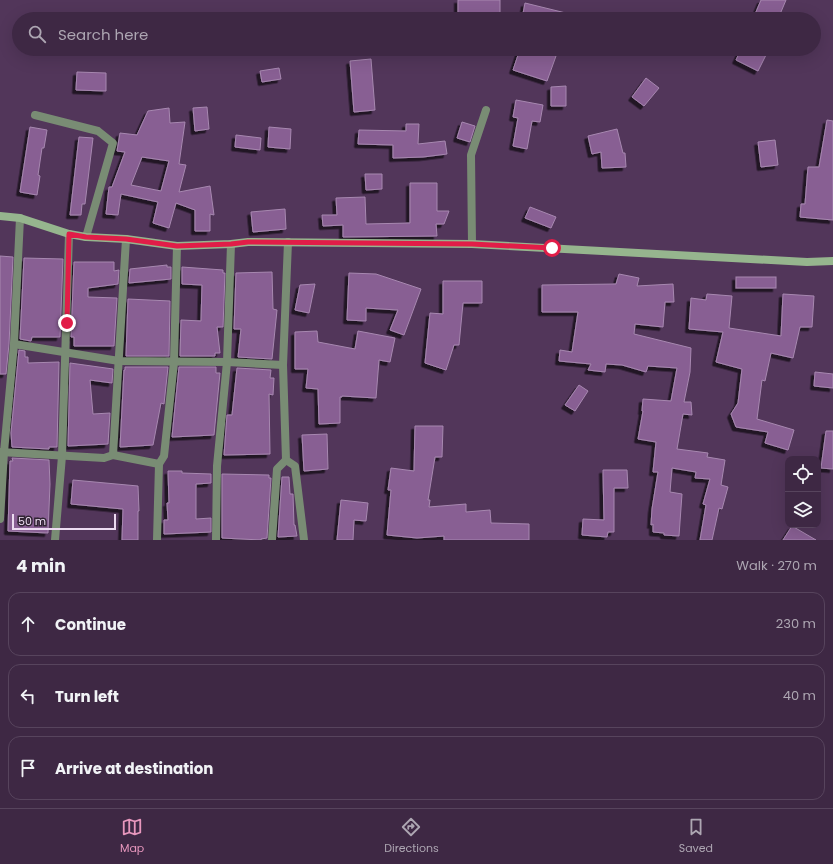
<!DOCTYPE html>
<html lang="en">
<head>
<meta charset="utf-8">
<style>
  body { margin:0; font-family:Poppins,sans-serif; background:#45304b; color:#f1f3f6 }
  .controls { position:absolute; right:12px; bottom:12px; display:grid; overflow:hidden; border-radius:8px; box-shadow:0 4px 16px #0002 }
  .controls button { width:36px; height:36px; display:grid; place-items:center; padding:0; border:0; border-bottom:1px solid #57445d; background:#3e2844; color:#f1f3f6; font:20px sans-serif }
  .scale { position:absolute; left:12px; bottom:10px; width:104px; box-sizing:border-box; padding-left:4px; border:2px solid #ecdbf1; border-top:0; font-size:11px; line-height:14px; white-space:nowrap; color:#ecdbf1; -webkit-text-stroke:3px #312434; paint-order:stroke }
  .stop { position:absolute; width:12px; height:12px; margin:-9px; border:3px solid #e11d48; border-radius:50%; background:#fff }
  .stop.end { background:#e11d48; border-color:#fff; box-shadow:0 1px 4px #0008 }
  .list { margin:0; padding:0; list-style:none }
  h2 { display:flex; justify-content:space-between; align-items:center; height:52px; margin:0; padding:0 16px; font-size:17px }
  h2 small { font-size:13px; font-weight:400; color:#ada6b2 }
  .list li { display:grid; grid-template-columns:26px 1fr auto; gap:12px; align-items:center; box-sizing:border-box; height:64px; margin:0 8px 8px; padding:0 8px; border:1px solid #57445d; border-radius:12px }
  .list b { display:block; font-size:15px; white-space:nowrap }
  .list em { font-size:13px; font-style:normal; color:#ada6b2 }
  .icon { flex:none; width:22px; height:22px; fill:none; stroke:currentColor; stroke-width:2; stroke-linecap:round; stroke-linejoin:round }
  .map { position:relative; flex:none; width:833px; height:540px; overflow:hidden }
  .search { position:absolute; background:#3e2844; box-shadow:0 4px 16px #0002; left:12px; right:12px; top:12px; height:44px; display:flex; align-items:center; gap:10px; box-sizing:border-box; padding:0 14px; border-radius:22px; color:#ada6b2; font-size:15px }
  .sheet { height:268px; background:#3e2844 }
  nav { display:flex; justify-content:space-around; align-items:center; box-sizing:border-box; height:56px; border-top:1px solid #57445d; background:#3e2844; font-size:11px; color:#ada6b2 }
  nav a { display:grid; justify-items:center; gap:2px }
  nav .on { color:#e797bd }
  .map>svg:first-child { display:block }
  .building { fill:#885e93; stroke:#a788b0; fill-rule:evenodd; filter:url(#shadow) }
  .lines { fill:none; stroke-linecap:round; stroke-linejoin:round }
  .street { stroke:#798c74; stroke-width:8 }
  .secondary { stroke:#96b58e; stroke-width:8 }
  .route { stroke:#e11d48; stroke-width:5 }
</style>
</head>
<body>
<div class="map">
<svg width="833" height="540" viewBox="0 0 833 540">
  <defs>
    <filter id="shadow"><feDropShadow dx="-3.5" dy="3.5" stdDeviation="0" flood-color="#0009"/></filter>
  </defs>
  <rect width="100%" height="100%" fill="#52365a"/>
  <g class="building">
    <rect x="458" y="0" width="42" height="19"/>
    <polygon points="761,0 786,0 778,19 753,19"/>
    <polygon points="525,3 574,15 573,19 522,19"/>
    <polygon points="520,49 535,49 556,56 547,81 513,70"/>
    <polygon points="741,49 769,49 758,71 736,60"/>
    <polygon points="371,59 375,110 354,112 350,61"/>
    <polygon points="279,68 281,79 262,82 260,71"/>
    <polygon points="77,72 106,73 106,91 76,90"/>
    <polygon points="646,78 659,88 644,106 632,97"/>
    <polygon points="566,86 566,106 551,106 551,87"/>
    <polygon points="516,100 543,105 540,122 532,121 527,149 513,146 518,118 513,117"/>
    <polygon points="207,107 209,129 195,131 193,108"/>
    <path d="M 169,108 L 170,123 L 185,122 L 179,164 L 186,165 L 179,192 L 210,186 L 214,215 L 210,214 L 210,231 L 195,231 L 195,210 L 176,203 L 169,228 L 153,223 L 158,202 L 121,194 L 118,215 L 106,214 L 109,187 L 112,187 L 125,152 L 117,151 L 120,133 L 137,135 L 148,111 ZM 142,157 L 169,161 L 161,191 L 131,185 Z"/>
    <polygon points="827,120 833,121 833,220 800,217 801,204 805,204 808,167 819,167"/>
    <polygon points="462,122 475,126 470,142 457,138"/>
    <polygon points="406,124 419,124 418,144 445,141 447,154 423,157 393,158 393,145 358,144 359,130 406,131"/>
    <polygon points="30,127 47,130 44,148 42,148 38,175 40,176 37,195 20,192"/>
    <polygon points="269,127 291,129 290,149 268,147"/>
    <polygon points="617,129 623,153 625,153 626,167 602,168 601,152 592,154 588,136"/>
    <polygon points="236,135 261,138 260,150 235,147"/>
    <polygon points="79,137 93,138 85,204 82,204 81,215 70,215"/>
    <polygon points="775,140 778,165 761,167 758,142"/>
    <polygon points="365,174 382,174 382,189 366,190"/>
    <polygon points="410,183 437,183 437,211 449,211 444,224 436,224 437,236 343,237 343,225 323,226 322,215 337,215 336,198 365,197 366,224 410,223"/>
    <polygon points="530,207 556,217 551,228 525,218"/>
    <polygon points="285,209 286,229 253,232 251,212"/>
    <polygon points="0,256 13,257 9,344 6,374 0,374"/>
    <polygon points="24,258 63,259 60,337 32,337 31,341 20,339"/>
    <polygon points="74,262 114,262 114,271 119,270 118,284 88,288 88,297 117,298 114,346 74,346 74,337 71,337"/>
    <polygon points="167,265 167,267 171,267 171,279 129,283 130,269"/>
    <polygon points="182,267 223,270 223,273 225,273 223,327 217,327 220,353 215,353 215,356 180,356 181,320 201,321 202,285 182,284"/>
    <polygon points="272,272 273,309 277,310 272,359 238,357 241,329 234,329 236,273"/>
    <polygon points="349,273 376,274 421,289 404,335 390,330 398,310 366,308 366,321 347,320"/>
    <polygon points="619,274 639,278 637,286 673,284 674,302 665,302 663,327 635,324 634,334 691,348 690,372 684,402 691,402 692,415 683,414 677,449 708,453 707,457 725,460 721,485 728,487 722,509 719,508 712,540 700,540 706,505 703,504 710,479 695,478 696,472 672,468 670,492 682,494 679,536 664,535 664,533 653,532 653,524 651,525 652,509 658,472 653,472 656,442 638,439 643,411 642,411 643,399 671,401 677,368 648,366 646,372 622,365 606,364 605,372 588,370 591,364 559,361 560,350 572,352 578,312 542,312 542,285 616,284"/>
    <rect x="736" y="277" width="40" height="11"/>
    <polygon points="443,281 482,281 482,303 463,303 459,345 454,345 446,370 425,363 430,313 443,314"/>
    <polygon points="315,284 309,313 295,310 300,285"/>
    <polygon points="707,294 732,296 729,328 781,336 783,294 814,296 812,327 800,327 793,358 771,353 765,381 762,380 757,419 794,430 788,450 765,443 768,432 736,427 731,414 738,403 742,369 716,362 723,332 689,329 691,298 706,300"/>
    <polygon points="128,299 170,301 169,356 126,356"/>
    <polygon points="317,331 318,342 355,349 358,331 395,338 390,362 379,360 376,398 342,396 342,397 340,397 340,423 319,424 318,389 306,388 308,369 295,369 295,332"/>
    <polygon points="19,350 25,351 25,357 28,357 28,363 59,362 57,447 49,447 49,449 12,447 11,433"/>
    <polygon points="70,363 113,369 112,383 90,380 93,414 110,413 108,444 68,446"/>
    <polygon points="125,367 168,367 164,404 161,403 153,445 120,447 124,370 125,370"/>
    <polygon points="179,367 216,367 216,373 220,373 214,435 172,437"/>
    <polygon points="237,368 271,370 270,378 274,378 273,395 269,394 270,454 224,455 227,415 232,415"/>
    <polygon points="815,372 833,374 833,388 814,386"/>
    <polygon points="579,385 588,391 575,411 565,405"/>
    <polygon points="415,426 443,426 442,457 435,457 428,500 430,500 429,507 466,504 466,512 490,510 491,523 529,524 529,540 444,540 444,536 417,538 387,535 391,490 388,490 391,468 414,471"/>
    <polygon points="826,431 833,431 833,469 821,468"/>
    <polygon points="327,434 328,469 304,471 302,435"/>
    <polygon points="12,458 49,460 50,484 48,533 8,531 10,461 13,461"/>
    <polygon points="603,470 627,470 628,488 614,488 614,532 608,532 607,537 582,535 583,519 604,520"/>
    <polygon points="168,471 182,471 182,473 211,474 211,483 196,484 196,519 211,518 211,532 164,534 164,520 168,520 167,503 169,503"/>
    <polygon points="222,474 269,475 269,478 271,478 267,538 261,539 261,540 222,538"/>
    <polygon points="282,477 289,477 290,494 293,494 294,525 295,525 297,536 278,537"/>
    <polygon points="73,480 138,486 139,511 138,511 138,540 122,540 123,509 71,504"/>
    <polygon points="341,500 368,503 366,521 354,520 353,540 337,540"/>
    <polygon points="792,526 816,540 783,540"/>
  </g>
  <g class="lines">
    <g class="street">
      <polyline points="35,115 98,131 113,143 86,237"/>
      <polyline points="288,242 283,365 286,460 295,466 304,540"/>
      <polyline points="472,244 471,155 486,110"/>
      <polyline points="14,344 119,361 227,362 283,365"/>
      <polyline points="0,452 104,458 113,455 159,464"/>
      <polyline points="113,455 126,239"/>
      <polyline points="0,519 4,452 14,344 20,218"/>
      <polyline points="55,540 62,456 69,234"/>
      <polyline points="157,540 159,464 164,456 174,362 177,246"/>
      <polyline points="216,540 217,466 227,362 231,244"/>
      <polyline points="272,540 277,469 286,460"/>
    </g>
    <polyline class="secondary" points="0,216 20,218 69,234 86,237 126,239 177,246 231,244 248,242 472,244 807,262 833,261"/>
  </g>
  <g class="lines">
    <polyline class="route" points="67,323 69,234 86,237 126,239 177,246 231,244 248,242 472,244 552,248"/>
  </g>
</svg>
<div class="controls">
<button><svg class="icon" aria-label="locate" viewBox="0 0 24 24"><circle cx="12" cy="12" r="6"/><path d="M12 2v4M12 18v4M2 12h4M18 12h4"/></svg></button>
<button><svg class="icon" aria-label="layers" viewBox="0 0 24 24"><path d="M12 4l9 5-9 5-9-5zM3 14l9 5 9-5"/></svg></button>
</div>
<div class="scale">50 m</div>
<div class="stop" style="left:552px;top:248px"></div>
<div class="stop end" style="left:67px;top:323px"></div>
<div class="search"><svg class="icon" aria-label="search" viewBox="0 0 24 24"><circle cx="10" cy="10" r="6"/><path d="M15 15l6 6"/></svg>Search here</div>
</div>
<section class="sheet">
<h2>4 min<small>Walk · 270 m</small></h2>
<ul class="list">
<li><svg class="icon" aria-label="ahead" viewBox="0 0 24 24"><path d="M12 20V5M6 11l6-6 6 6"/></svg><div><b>Continue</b></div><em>230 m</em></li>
<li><svg class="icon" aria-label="left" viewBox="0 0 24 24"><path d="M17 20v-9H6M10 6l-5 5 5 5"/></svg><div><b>Turn left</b></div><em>40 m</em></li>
<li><svg class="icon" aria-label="arrive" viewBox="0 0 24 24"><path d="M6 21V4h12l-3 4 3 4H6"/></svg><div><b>Arrive at destination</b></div></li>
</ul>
</section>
<nav>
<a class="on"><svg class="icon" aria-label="map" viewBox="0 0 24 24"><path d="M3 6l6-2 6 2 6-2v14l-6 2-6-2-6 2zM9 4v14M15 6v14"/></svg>Map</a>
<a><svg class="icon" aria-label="directions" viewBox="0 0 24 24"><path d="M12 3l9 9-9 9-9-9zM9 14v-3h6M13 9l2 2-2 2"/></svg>Directions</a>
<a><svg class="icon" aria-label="saved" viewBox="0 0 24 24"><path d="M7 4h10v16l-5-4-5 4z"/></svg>Saved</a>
</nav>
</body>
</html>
